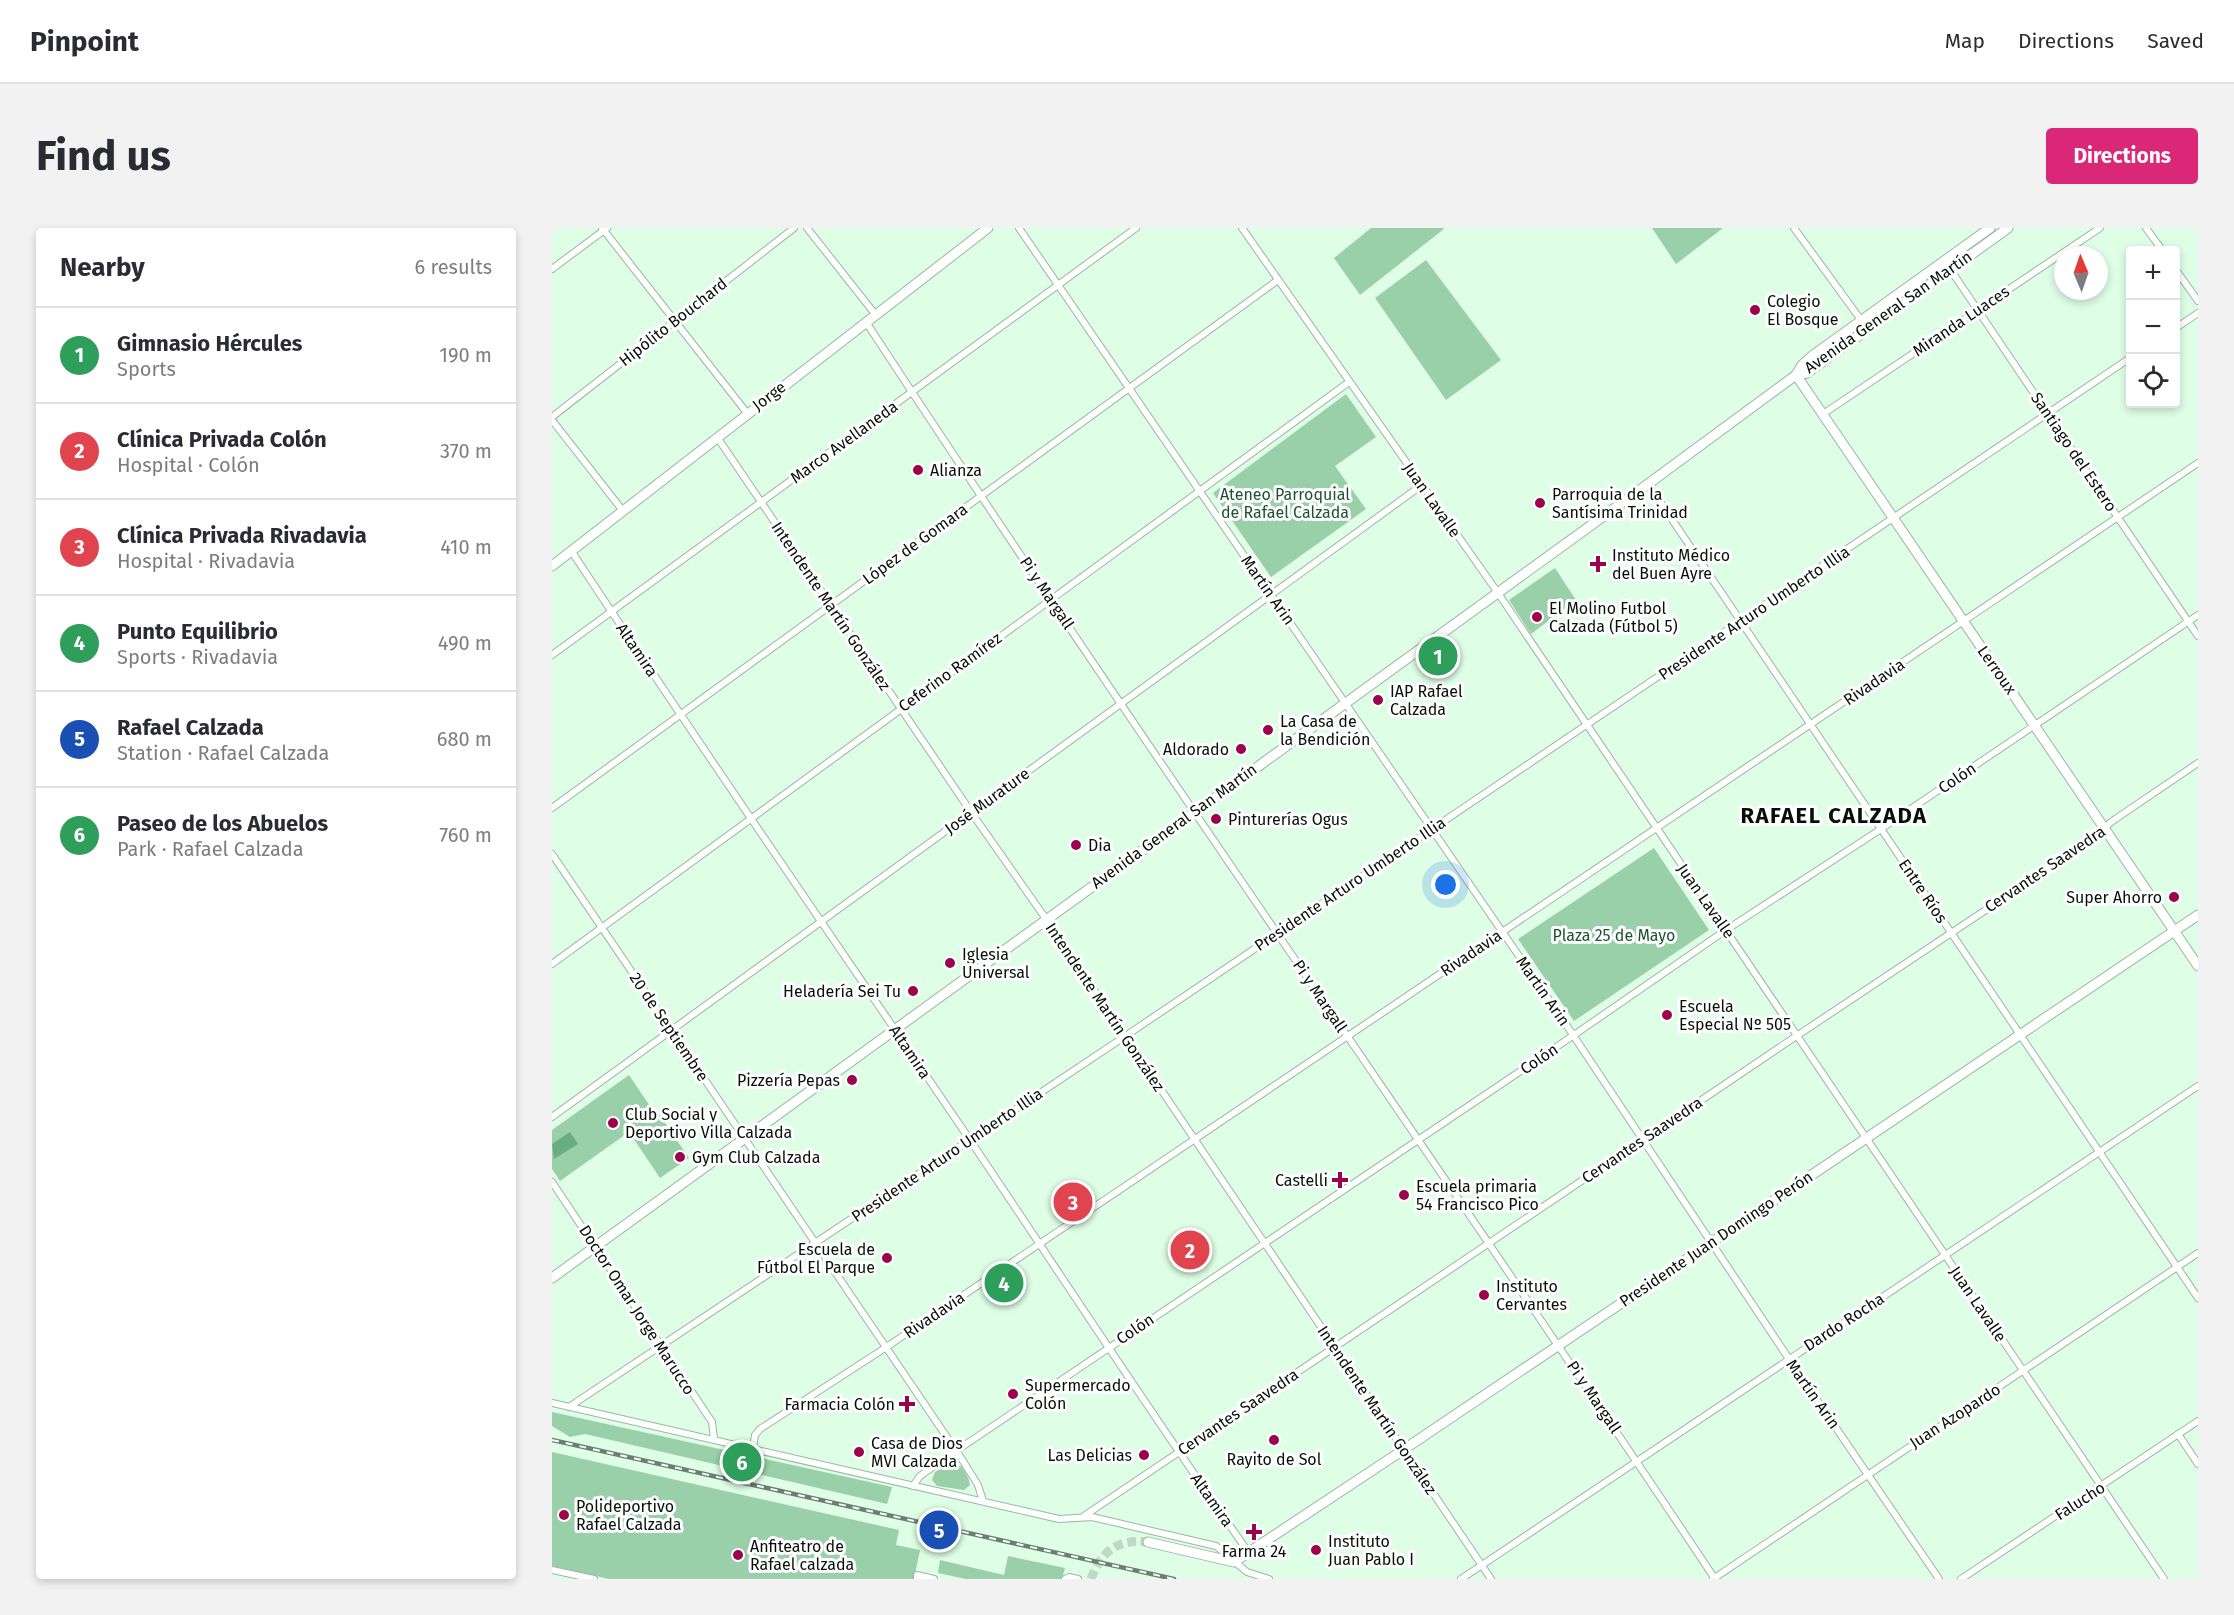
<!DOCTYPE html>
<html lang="en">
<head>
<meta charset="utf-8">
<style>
  body { margin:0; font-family:"Fira Sans",sans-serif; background:#f2f2f3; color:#2b2b33 }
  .controls { position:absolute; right:18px; top:18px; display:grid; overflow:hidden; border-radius:6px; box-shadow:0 3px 9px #0003 }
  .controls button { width:54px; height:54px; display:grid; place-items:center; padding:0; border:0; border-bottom:2px solid #e1e1e2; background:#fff; color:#2b2b33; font:30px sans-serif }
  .compass { position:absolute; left:1502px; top:18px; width:54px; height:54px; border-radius:50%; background:#fff; box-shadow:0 3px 9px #0003; rotate:358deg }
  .you { position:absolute; left:894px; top:657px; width:21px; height:21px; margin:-15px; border:4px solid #fff; border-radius:50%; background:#1a73e8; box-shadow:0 0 0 9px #1a73e833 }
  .badge { display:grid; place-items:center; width:39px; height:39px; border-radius:50%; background:#db2777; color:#fff; font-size:20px; font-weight:700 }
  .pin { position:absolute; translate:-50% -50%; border:3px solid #fff; box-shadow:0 2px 6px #0006 }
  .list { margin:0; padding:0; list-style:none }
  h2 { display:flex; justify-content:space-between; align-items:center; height:78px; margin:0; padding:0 24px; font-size:26px }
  h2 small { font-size:20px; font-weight:400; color:#7c7c81 }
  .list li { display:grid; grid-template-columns:39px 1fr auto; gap:18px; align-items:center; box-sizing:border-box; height:96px; padding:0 24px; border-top:2px solid #e1e1e2 }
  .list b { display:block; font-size:22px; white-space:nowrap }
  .list p { margin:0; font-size:20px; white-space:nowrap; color:#7c7c81 }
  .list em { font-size:20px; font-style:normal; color:#7c7c81 }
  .icon { flex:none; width:33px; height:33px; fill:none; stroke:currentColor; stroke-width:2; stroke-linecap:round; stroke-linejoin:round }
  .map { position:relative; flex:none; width:1646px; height:1351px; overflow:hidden; border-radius:6px }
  header { display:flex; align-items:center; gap:36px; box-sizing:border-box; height:84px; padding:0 30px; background:#fff; border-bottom:2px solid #e1e1e2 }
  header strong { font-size:28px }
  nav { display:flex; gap:33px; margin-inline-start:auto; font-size:21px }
  .intro { display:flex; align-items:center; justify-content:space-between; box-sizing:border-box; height:144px; padding:0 36px }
  h1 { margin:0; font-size:42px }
  .button { padding:15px 27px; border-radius:6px; background:#db2777; color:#fff; font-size:21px; font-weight:700 }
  main { display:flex; gap:36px; padding:0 36px }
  aside { flex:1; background:#fff; border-radius:6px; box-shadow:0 3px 9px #0003 }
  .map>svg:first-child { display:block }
  .green { fill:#9ad0a9 }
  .water { fill:#67af7e }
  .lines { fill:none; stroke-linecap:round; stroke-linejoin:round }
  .secondary-tunnel { stroke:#bedac5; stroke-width:9; stroke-dasharray:9 4.5; stroke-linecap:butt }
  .street-casing { stroke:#99b7a1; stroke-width:8 }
  .secondary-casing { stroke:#99b7a1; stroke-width:11 }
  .street { stroke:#fff; stroke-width:6 }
  .secondary { stroke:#fff; stroke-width:9 }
  .rail-casing { stroke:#6b7f70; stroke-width:4.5 }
  .rail { stroke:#fff; stroke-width:2; stroke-dasharray:7; stroke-linecap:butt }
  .poi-dot { fill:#9d034c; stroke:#fff; stroke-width:2 }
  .labels { text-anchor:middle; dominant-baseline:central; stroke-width:6; stroke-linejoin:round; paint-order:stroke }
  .poi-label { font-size:16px; fill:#061009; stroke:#fff; text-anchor:start }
  .street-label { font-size:16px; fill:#061009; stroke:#fff }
  .park-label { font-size:16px; fill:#1c5230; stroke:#fff }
  .district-label { font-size:22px; font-weight:bold; letter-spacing:1.5px; fill:#061009; stroke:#fff }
</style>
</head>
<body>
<header>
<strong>Pinpoint</strong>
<nav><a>Map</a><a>Directions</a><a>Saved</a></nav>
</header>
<div class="intro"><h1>Find us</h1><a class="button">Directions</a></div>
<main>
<aside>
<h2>Nearby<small>6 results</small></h2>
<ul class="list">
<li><span class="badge" style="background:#2e9e5b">1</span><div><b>Gimnasio Hércules</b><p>Sports</p></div><em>190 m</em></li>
<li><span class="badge" style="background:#e0444e">2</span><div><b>Clínica Privada Colón</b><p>Hospital · Colón</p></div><em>370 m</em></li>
<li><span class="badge" style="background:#e0444e">3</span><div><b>Clínica Privada Rivadavia</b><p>Hospital · Rivadavia</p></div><em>410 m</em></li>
<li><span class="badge" style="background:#2e9e5b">4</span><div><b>Punto Equilibrio</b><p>Sports · Rivadavia</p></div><em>490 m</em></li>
<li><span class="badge" style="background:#1a4fb4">5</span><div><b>Rafael Calzada</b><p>Station · Rafael Calzada</p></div><em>680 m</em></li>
<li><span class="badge" style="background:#2e9e5b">6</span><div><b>Paseo de los Abuelos</b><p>Park · Rafael Calzada</p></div><em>760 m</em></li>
</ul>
</aside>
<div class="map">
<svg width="1646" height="1351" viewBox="0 0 1646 1351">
  <rect width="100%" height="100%" fill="#dffee6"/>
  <g class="green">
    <polygon points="819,0 891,0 892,1 808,67 782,30"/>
    <polygon points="1100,0 1171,0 1124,36"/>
    <polygon points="874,32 949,132 894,172 823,70"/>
    <polygon points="794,166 824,209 783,238 814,281 719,349 661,265"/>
    <polygon points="1003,340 1024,372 979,406 957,372"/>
    <polygon points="1102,620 1157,702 1022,793 966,711"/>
    <polygon points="77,847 104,887 107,886 137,930 108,950 77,904 8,953 0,941 0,902"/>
    <polygon points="0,1184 340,1259 335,1276 33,1206 18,1209 0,1198"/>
    <polygon points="0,1224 347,1302 344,1317 368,1322 362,1351 57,1351 0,1338"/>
    <path d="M 402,1233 C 409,1236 417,1248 418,1257 L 412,1262 L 385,1258 L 380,1252 L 383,1244 Z"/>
    <polygon points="456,1328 513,1340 510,1351 414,1351 386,1345 388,1332 452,1347"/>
  </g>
  <polygon class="water" points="18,904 26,916 2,931 0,916"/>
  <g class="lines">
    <path class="secondary-tunnel" d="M 539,1351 C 550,1323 564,1311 596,1314"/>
    <g class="street-casing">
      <g id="street">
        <polyline points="50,0 195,185"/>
        <polyline points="255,0 323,86"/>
        <polyline points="467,0 1015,798 1237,1131 1387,1351"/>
        <polyline points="690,0 946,365 1612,1351"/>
        <polyline points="1242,0 1309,92"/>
        <polyline points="1594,0 1610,22"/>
        <polyline points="0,41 55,0"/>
        <polyline points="1398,41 1646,408"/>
        <polyline points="1624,42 1646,73"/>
        <path d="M 314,94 C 591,517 883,930 1163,1351"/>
        <polyline points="1624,100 1646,85"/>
        <polyline points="1271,186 1548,0"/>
        <polyline points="0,189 242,0"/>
        <polyline points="0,192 71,283"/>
        <polyline points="165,209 419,584 494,691 939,1351"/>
        <polyline points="1096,256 1646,1070"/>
        <path d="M 20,324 C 150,521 285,716 418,912 C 511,1050 601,1189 697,1325"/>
        <polyline points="0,427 584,0"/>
        <polyline points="0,580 726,52"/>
        <polyline points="0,626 411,1233 426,1257 431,1273"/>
        <polyline points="0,736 797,154"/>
        <polyline points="0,889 870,257"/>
        <polyline points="0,954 160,1194 162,1211"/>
        <polyline points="0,1175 507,1291 540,1289 664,1318 695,1344 717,1351"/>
        <polyline points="17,1179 572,809 1578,130"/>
        <polyline points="1626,1206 1646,1236"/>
        <polyline points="201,1220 203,1207 208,1201 333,1120 1646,235"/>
        <polyline points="361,1258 368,1248 392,1231 1022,807 1174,702 1329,601 1646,387"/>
        <polyline points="532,1288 1246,807 1545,608 1559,594 1646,535"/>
        <polyline points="0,1342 42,1351"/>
        <polyline points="365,1351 365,1347 382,1351"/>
        <polyline points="513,1351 517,1349 526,1351"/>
        <polyline points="909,1351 1646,858"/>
        <polyline points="1161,1351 1646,1025"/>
        <polyline points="1409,1351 1646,1193"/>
      </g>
    </g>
    <g class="secondary-casing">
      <g id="secondary">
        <polyline points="1244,147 1646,738"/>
        <polyline points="1244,147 1255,145 1456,0"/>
        <polyline points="0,338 436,0"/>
        <polyline points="0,1050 1096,256 1244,147 1250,137 1260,128 1438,0"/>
        <polyline points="596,1314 682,1334 851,1222 1646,687"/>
      </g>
    </g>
    <use href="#street" class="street"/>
    <use href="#secondary" class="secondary"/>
    <g class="rail-casing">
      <polyline id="rail" points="0,1212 622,1351"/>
    </g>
    <use href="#rail" class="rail"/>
  </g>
  <g class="poi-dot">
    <circle cx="1203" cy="82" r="6"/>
    <circle cx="366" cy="242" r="6"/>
    <circle cx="988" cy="275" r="6"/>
    <path d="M1043 327h6v6h6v6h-6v6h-6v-6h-6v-6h6z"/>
    <circle cx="985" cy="389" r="6"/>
    <circle cx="826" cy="472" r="6"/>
    <circle cx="716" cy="502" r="6"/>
    <circle cx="689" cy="521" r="6"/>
    <circle cx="664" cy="591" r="6"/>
    <circle cx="524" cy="617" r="6"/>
    <circle cx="1622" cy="669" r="6"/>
    <circle cx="398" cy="735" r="6"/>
    <circle cx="361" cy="763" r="6"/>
    <circle cx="1115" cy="787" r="6"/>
    <circle cx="300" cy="852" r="6"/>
    <circle cx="61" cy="895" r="6"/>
    <circle cx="128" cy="929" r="6"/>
    <path d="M785 943h6v6h6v6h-6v6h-6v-6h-6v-6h6z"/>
    <circle cx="852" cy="967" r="6"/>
    <circle cx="335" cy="1030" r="6"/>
    <circle cx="932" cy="1067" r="6"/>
    <circle cx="461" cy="1166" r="6"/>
    <path d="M352 1167h6v6h6v6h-6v6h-6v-6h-6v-6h6z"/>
    <circle cx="722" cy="1212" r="6"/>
    <circle cx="307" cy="1224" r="6"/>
    <circle cx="592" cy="1227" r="6"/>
    <circle cx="12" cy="1287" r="6"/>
    <path d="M699 1295h6v6h6v6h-6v6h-6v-6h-6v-6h6z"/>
    <circle cx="764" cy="1322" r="6"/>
    <circle cx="186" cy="1327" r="6"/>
  </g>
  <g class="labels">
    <g class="poi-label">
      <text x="1215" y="73">Colegio<tspan x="1215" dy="18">El Bosque</tspan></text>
      <text x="378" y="242">Alianza</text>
      <text x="1000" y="266">Parroquia de la<tspan x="1000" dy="18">Santísima Trinidad</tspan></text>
      <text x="1060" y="327">Instituto Médico<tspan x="1060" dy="18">del Buen Ayre</tspan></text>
      <text x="997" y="380">El Molino Futbol<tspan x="997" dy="18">Calzada (Fútbol 5)</tspan></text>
      <text x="838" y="463">IAP Rafael<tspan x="838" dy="18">Calzada</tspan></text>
      <text x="728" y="493">La Casa de<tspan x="728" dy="18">la Bendición</tspan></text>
      <text x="677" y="521" text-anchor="end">Aldorado</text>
      <text x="676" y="591">Pinturerías Ogus</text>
      <text x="536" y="617">Dia</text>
      <text x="1610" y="669" text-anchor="end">Super Ahorro</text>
      <text x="410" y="726">Iglesia<tspan x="410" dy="18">Universal</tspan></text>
      <text x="349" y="763" text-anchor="end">Heladería Sei Tu</text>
      <text x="1127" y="778">Escuela<tspan x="1127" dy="18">Especial Nº 505</tspan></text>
      <text x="288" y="852" text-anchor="end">Pizzería Pepas</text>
      <text x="73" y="886">Club Social y<tspan x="73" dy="18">Deportivo Villa Calzada</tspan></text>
      <text x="140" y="929">Gym Club Calzada</text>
      <text x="776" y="952" text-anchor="end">Castelli</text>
      <text x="864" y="958">Escuela primaria<tspan x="864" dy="18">54 Francisco Pico</tspan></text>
      <text x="323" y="1021" text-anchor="end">Escuela de<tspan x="323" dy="18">Fútbol El Parque</tspan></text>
      <text x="944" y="1058">Instituto<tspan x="944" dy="18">Cervantes</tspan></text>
      <text x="473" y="1157">Supermercado<tspan x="473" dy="18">Colón</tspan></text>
      <text x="343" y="1176" text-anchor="end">Farmacia Colón</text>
      <text x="319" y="1215">Casa de Dios<tspan x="319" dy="18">MVI Calzada</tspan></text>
      <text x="580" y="1227" text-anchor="end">Las Delicias</text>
      <text x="722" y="1231" text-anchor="middle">Rayito de Sol</text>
      <text x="24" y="1278">Polideportivo<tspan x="24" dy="18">Rafael Calzada</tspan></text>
      <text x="776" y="1313">Instituto<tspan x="776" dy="18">Juan Pablo I</tspan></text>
      <text x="198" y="1318">Anfiteatro de<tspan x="198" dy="18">Rafael calzada</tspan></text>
      <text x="702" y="1323" text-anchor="middle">Farma 24</text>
    </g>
    <g class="street-label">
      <text transform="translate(1336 84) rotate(-35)">Avenida General San Martín</text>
      <text transform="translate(1409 93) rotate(-34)">Miranda Luaces</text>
      <text transform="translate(121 94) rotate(-38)">Hipólito Bouchard</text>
      <text transform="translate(217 168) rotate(-37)">Jorge</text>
      <text transform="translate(292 214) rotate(-36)">Marco Avellaneda</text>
      <text transform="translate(1522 224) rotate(56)">Santiago del Estero</text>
      <text transform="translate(880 272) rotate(55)">Juan Lavalle</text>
      <text transform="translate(363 316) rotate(-36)">López de Gomara</text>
      <text transform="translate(716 362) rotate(55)">Martín Arin</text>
      <text transform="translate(495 365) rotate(56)">Pi y Margall</text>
      <text transform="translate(279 378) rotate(56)">Intendente Martín González</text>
      <text transform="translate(1202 385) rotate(-34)">Presidente Arturo Umberto Illia</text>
      <text transform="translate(85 422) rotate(56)">Altamira</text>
      <text transform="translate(1445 442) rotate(55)">Lerroux</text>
      <text transform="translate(398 444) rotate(-36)">Ceferino Ramírez</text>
      <text transform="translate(1322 454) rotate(-34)">Rivadavia</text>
      <text transform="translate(1405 550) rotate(-34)">Colón</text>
      <text transform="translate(435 573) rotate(-36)">José Murature</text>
      <text transform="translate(622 598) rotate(-36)">Avenida General San Martín</text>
      <text transform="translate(1493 641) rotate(-34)">Cervantes Saavedra</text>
      <text transform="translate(798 656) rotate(-34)">Presidente Arturo Umberto Illia</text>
      <text transform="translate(1371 663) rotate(56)">Entre Ríos</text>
      <text transform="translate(1154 673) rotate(55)">Juan Lavalle</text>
      <text transform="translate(919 725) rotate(-34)">Rivadavia</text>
      <text transform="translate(991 763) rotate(55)">Martín Arin</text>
      <text transform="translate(768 768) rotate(56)">Pi y Margall</text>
      <text transform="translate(553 779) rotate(56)">Intendente Martín González</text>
      <text transform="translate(117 799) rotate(56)">20 de Septiembre</text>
      <text transform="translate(358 824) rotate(56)">Altamira</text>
      <text transform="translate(987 831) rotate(-34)">Colón</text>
      <text transform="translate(1090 912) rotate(-34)">Cervantes Saavedra</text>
      <text transform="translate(395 927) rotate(-34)">Presidente Arturo Umberto Illia</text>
      <text transform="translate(1164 1011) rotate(-34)">Presidente Juan Domingo Perón</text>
      <text transform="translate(1426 1076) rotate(56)">Juan Lavalle</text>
      <text transform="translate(85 1082) rotate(57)">Doctor Omar Jorge Marucco</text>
      <text transform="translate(382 1087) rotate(-34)">Rivadavia</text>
      <text transform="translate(1292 1094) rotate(-33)">Dardo Rocha</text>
      <text transform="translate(583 1101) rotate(-34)">Colón</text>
      <text transform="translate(1261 1166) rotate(55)">Martín Arin</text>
      <text transform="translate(1042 1169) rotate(56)">Pi y Margall</text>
      <text transform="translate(825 1182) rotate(56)">Intendente Martín González</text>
      <text transform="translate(686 1184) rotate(-34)">Cervantes Saavedra</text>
      <text transform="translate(1403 1188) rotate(-33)">Juan Azopardo</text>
      <text transform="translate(660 1272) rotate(55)">Altamira</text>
      <text transform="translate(1528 1273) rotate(-33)">Falucho</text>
    </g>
    <g class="park-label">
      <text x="733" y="266">Ateneo Parroquial<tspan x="733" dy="18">de Rafael Calzada</tspan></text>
      <text x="1062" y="707">Plaza 25 de Mayo</text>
    </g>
    <g class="district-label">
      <text x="1282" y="587">RAFAEL CALZADA</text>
    </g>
  </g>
</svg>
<div class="controls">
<button>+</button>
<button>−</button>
<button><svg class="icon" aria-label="locate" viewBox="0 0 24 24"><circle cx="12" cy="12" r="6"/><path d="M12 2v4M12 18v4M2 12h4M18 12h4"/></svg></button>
</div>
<svg class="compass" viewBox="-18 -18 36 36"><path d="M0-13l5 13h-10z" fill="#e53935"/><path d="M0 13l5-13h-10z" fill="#7c7c81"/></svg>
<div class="you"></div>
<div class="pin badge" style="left:886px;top:428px;background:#2e9e5b">1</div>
<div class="pin badge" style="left:638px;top:1022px;background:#e0444e">2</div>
<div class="pin badge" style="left:521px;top:974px;background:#e0444e">3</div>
<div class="pin badge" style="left:452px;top:1055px;background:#2e9e5b">4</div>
<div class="pin badge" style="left:387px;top:1302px;background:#1a4fb4">5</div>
<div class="pin badge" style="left:190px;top:1234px;background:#2e9e5b">6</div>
</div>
</main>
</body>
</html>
